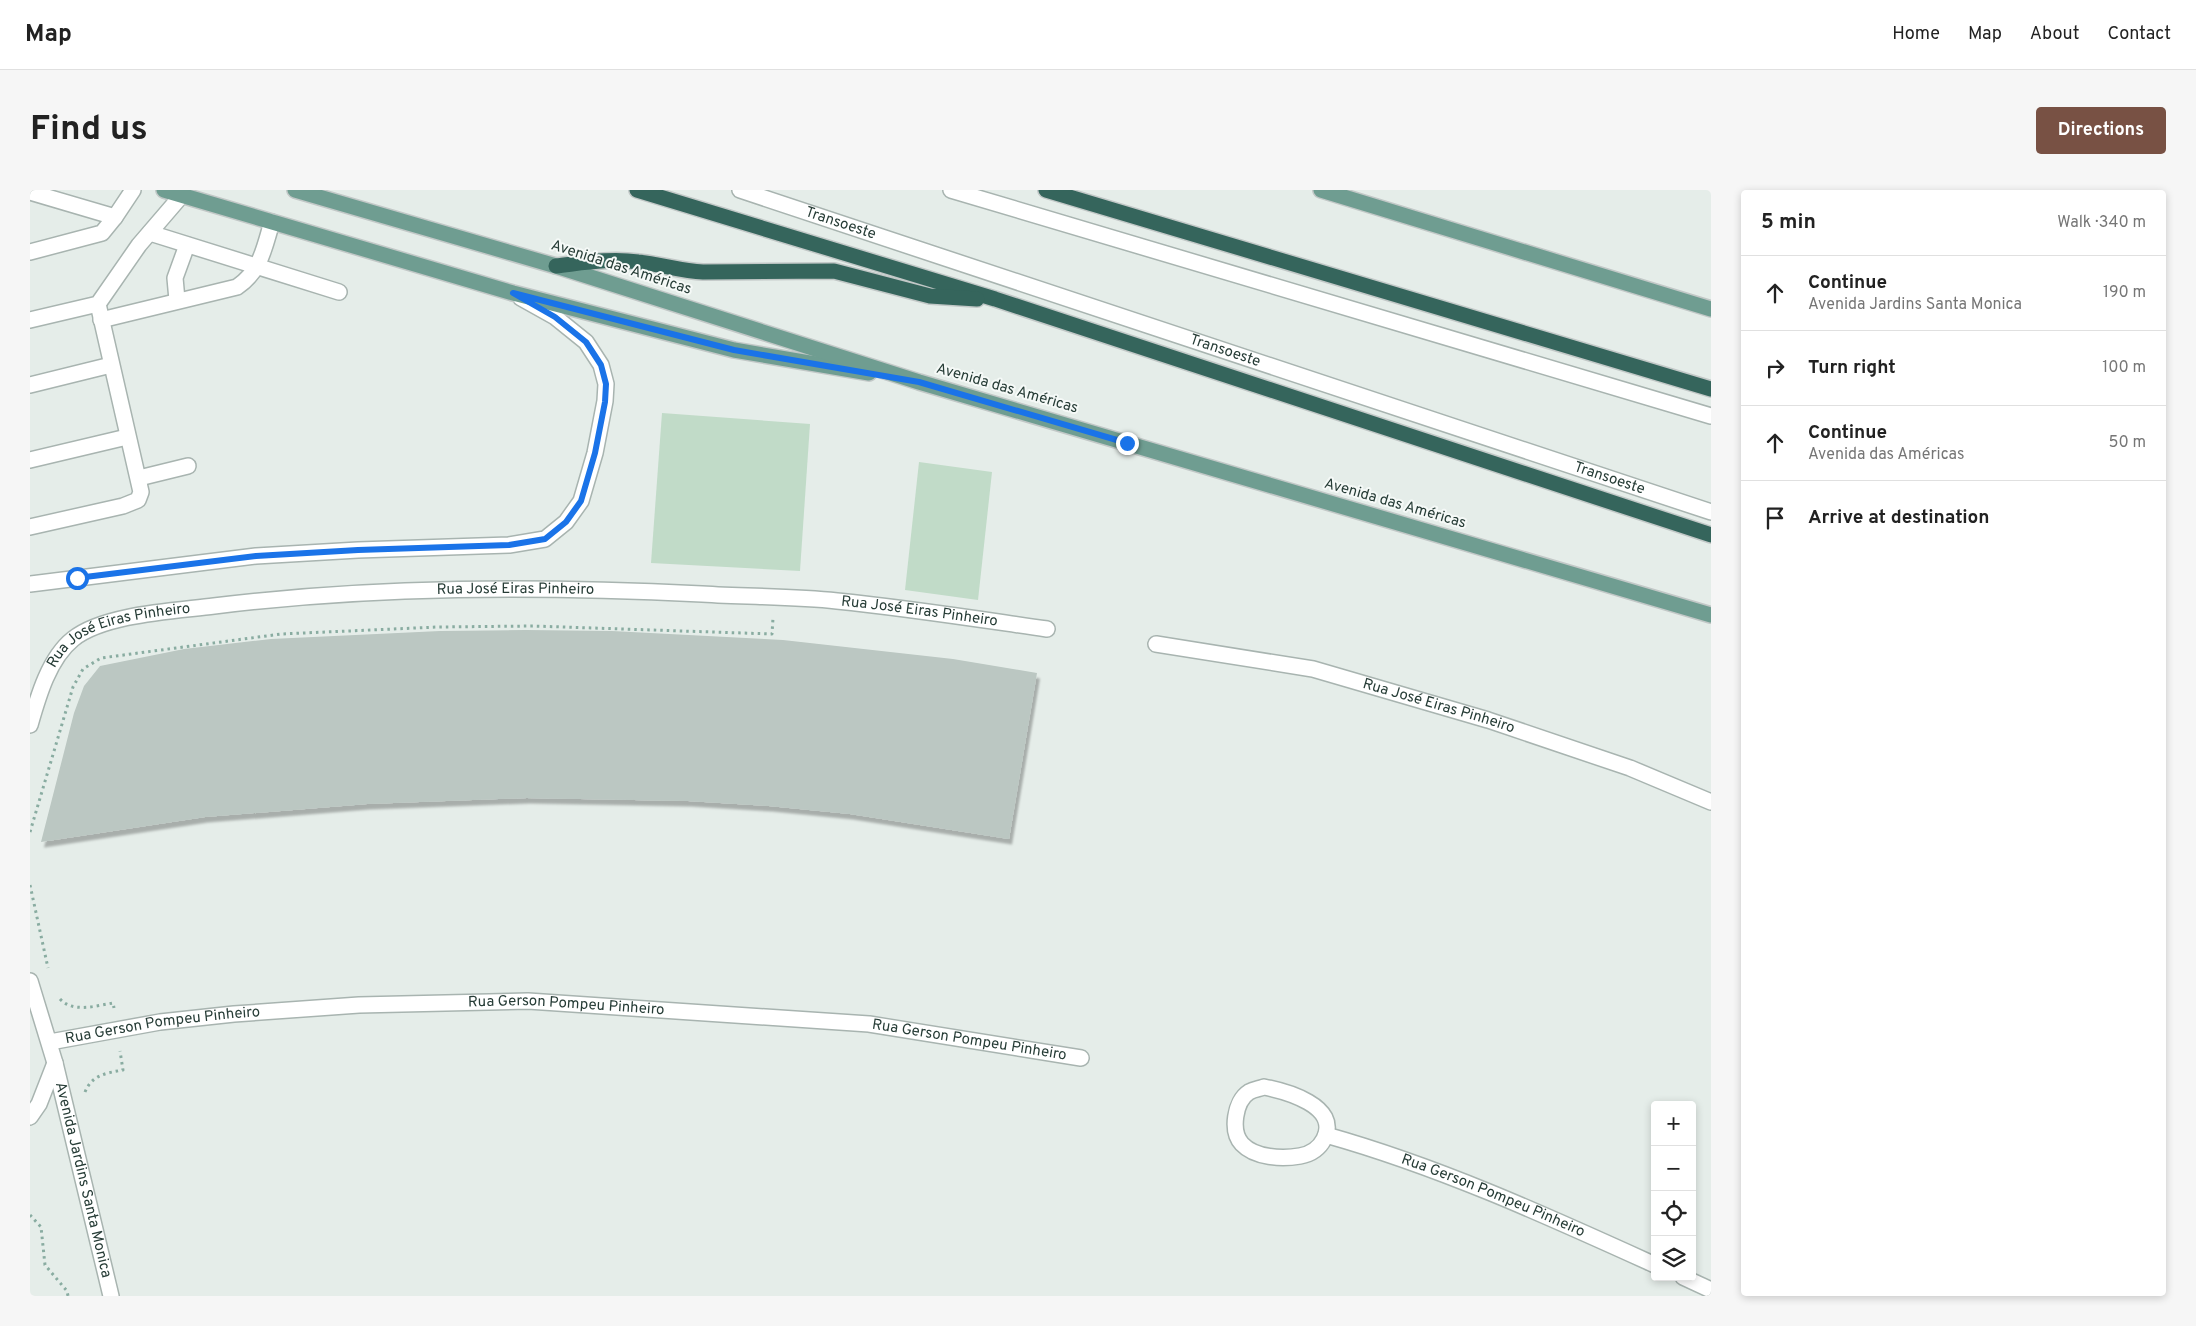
<!DOCTYPE html>
<html lang="en">
<head>
<meta charset="utf-8">
<style>
  body { margin:0; font-family:Overpass,sans-serif; background:#f6f6f6; color:#222 }
  .controls { position:absolute; right:15px; bottom:15px; display:grid; overflow:hidden; border-radius:5px; box-shadow:0 2px 8px #0003 }
  .controls button { width:45px; height:45px; display:grid; place-items:center; padding:0; border:0; border-bottom:1px solid #e0e0e0; background:#fff; color:#222; font:25px sans-serif }
  .stop { position:absolute; width:15px; height:15px; margin:-11px; border:4px solid #1a73e8; border-radius:50%; background:#fff }
  .stop.end { background:#1a73e8; border-color:#fff; box-shadow:0 1px 5px #0008 }
  .list { margin:0; padding:0; list-style:none }
  h2 { display:flex; justify-content:space-between; align-items:center; height:65px; margin:0; padding:0 20px; font-size:21px }
  h2 small { font-size:16px; font-weight:400; color:#767676 }
  .list li { display:grid; grid-template-columns:32px 1fr auto; gap:15px; align-items:center; box-sizing:border-box; height:75px; padding:0 20px; border-top:1px solid #e0e0e0 }
  .list b { display:block; font-size:19px; white-space:nowrap }
  .list p { margin:0; font-size:16px; white-space:nowrap; color:#767676 }
  .list em { font-size:16px; font-style:normal; color:#767676 }
  .icon { flex:none; width:28px; height:28px; fill:none; stroke:currentColor; stroke-width:2; stroke-linecap:round; stroke-linejoin:round }
  .map { position:relative; flex:none; width:1681px; height:1106px; overflow:hidden; border-radius:5px }
  header { display:flex; align-items:center; gap:30px; box-sizing:border-box; height:70px; padding:0 25px; background:#fff; border-bottom:1px solid #e0e0e0 }
  header strong { font-size:24px }
  nav { display:flex; gap:28px; margin-inline-start:auto; font-size:18px }
  .intro { display:flex; align-items:center; justify-content:space-between; box-sizing:border-box; height:120px; padding:0 30px }
  h1 { margin:0; font-size:35px }
  .button { padding:12px 22px; border-radius:5px; background:#785144; color:#fff; font-size:18px; font-weight:700 }
  main { display:flex; gap:30px; padding:0 30px }
  aside { flex:1; background:#fff; border-radius:5px; box-shadow:0 2px 8px #0003 }
  .map>svg:first-child { display:block }
  .green { fill:#c1dbc8 }
  .building { fill:#bbc7c2; filter:url(#shadow) }
  .lines { fill:none; stroke-linecap:round; stroke-linejoin:round }
  .minor-casing { stroke:#a8b4b0; stroke-width:18 }
  .major-casing { stroke:#c2c8c7; stroke-width:18 }
  .highway-casing { stroke:#c2c8c7; stroke-width:18 }
  .path { stroke:#89aca1; stroke-width:3; stroke-dasharray:2.5 4; stroke-linecap:butt }
  .minor { stroke:#fff; stroke-width:15 }
  .major { stroke:#6f9d91; stroke-width:15 }
  .highway { stroke:#35655c; stroke-width:15 }
  .route { stroke:#1a73e8; stroke-width:6 }
  .labels { text-anchor:middle; dominant-baseline:central; stroke-width:4; stroke-linejoin:round; paint-order:stroke }
  .street-label { font-size:15px; fill:#263c36; stroke:#f5f9f7 }
</style>
</head>
<body>
<header>
<strong>Map</strong>
<nav><a>Home</a><a>Map</a><a>About</a><a>Contact</a></nav>
</header>
<div class="intro"><h1>Find us</h1><a class="button">Directions</a></div>
<main>
<div class="map">
<svg width="1681" height="1106" viewBox="0 0 1681 1106">
  <defs>
    <filter id="shadow"><feDropShadow dx="3" dy="5.5" stdDeviation="1" flood-color="#0004"/></filter>
  </defs>
  <rect width="100%" height="100%" fill="#e5ede9"/>
  <g class="green">
    <polygon points="632,223 780,234 770,381 621,373"/>
    <polygon points="889,272 962,282 948,410 875,400"/>
  </g>
  <polygon class="building" points="496,440 582,441 753,450 923,469 1007,483 979,649 820,624 739,616 658,611 497,608 337,614 175,627 11,652 44,523 54,496 70,476 154,459 241,449 410,441"/>
  <g class="lines">
    <g class="minor-casing">
      <g id="minor">
        <path id="s1" d="M 710,0 L 1681,322"/>
        <polyline points="921,0 1681,226"/>
        <polyline points="0,2 85,27 103,0"/>
        <polyline points="120,43 309,102"/>
        <polyline points="0,62 72,43 85,27"/>
        <polyline points="147,110 145,88 157,55"/>
        <polyline points="0,130 68,114 109,55 152,5"/>
        <path d="M 71,130 L 207,97 C 231,81 234,58 242,32"/>
        <polyline points="0,195 81,175"/>
        <polyline points="0,270 97,247"/>
        <polyline points="109,288 158,276"/>
        <polyline points="0,337 93,316 108,310 111,302 68,114"/>
        <polyline points="0,394 226,366 328,360 479,355 515,349 536,332 551,311 565,263 575,211 576,194 571,175 556,152 525,127 491,108"/>
        <path id="s2" d="M 1126,454 L 1283,479 L 1458,530 L 1600,578 L 1681,612"/>
        <path id="s3" d="M 0,535 C 8,507 19,468 43,449 C 74,424 145,421 184,416 C 346,396 509,396 672,404 C 717,407 763,406 807,411 C 877,418 947,429 1017,439"/>
        <path id="s4" d="M 0,791 L 25,873 L 81,1106"/>
        <path id="s5" d="M 20,852 L 130,832 L 204,824 L 329,815 L 498,811 L 839,834 L 1051,868"/>
        <path d="M 1234,897 C 1255,901 1311,916 1294,949 C 1289,959 1281,964 1270,966 C 1252,969 1225,968 1212,954 C 1200,941 1205,911 1219,902 C 1224,899 1229,899 1234,897 Z"/>
        <polyline points="0,927 9,914 25,873"/>
        <path id="s6" d="M 1296,945 C 1410,977 1517,1026 1625,1075"/>
        <polyline points="1653,1087 1681,1100"/>
      </g>
    </g>
    <g class="major-casing">
      <g id="major">
        <polyline points="134,0 483,103 704,160 839,183"/>
        <polyline points="265,0 526,76 889,192 1681,425"/>
        <polyline points="1291,0 1681,119"/>
      </g>
    </g>
    <g class="highway-casing">
      <g id="highway">
        <polyline points="607,0 965,109 1681,345"/>
        <polyline points="1016,0 1681,199"/>
        <path d="M 526,76 C 553,73 580,68 608,72 C 630,74 651,81 673,82 L 804,81 L 900,106 L 947,109"/>
      </g>
    </g>
    <g class="path">
      <polyline points="0,642 43,497 53,479 71,468 251,444 408,437 503,436 742,444 743,428"/>
      <polyline points="0,695 18,778"/>
      <path d="M 30,809 C 43,823 65,816 83,813 L 84,818"/>
      <path d="M 55,902 C 62,885 76,883 93,880 L 90,861"/>
      <polyline points="0,1025 11,1037 15,1075 37,1101 38,1106"/>
    </g>
    <use href="#minor" class="minor"/>
    <use href="#major" class="major"/>
    <use href="#highway" class="highway"/>
  </g>
  <g class="lines">
    <polyline class="route" points="47,388 226,366 328,360 479,355 515,349 536,332 551,311 565,263 575,212 576,194 571,175 556,152 525,127 483,103 704,160 889,192 1097,253"/>
  </g>
  <g class="labels">
    <g class="street-label">
      <text stroke="none"><textPath href="#s1" startOffset="106">Transoeste</textPath></text>
      <text transform="translate(591 78) rotate(18)">Avenida das Américas</text>
      <text stroke="none"><textPath href="#s1" startOffset="511">Transoeste</textPath></text>
      <text transform="translate(977 199) rotate(16)">Avenida das Américas</text>
      <text stroke="none"><textPath href="#s1" startOffset="916">Transoeste</textPath></text>
      <text transform="translate(1365 314) rotate(16)">Avenida das Américas</text>
      <text stroke="none"><textPath href="#s3" startOffset="546">Rua José Eiras Pinheiro</textPath></text>
      <text stroke="none"><textPath href="#s3" startOffset="951">Rua José Eiras Pinheiro</textPath></text>
      <text stroke="none"><textPath href="#s3" startOffset="141">Rua José Eiras Pinheiro</textPath></text>
      <text stroke="none"><textPath href="#s2" startOffset="290">Rua José Eiras Pinheiro</textPath></text>
      <text stroke="none"><textPath href="#s5" startOffset="519">Rua Gerson Pompeu Pinheiro</textPath></text>
      <text stroke="none"><textPath href="#s5" startOffset="114">Rua Gerson Pompeu Pinheiro</textPath></text>
      <text stroke="none"><textPath href="#s5" startOffset="924">Rua Gerson Pompeu Pinheiro</textPath></text>
      <text stroke="none"><textPath href="#s4" startOffset="206">Avenida Jardins Santa Monica</textPath></text>
      <text stroke="none"><textPath href="#s6" startOffset="178">Rua Gerson Pompeu Pinheiro</textPath></text>
    </g>
  </g>
</svg>
<div class="controls">
<button>+</button>
<button>−</button>
<button><svg class="icon" aria-label="locate" viewBox="0 0 24 24"><circle cx="12" cy="12" r="6"/><path d="M12 2v4M12 18v4M2 12h4M18 12h4"/></svg></button>
<button><svg class="icon" aria-label="layers" viewBox="0 0 24 24"><path d="M12 4l9 5-9 5-9-5zM3 14l9 5 9-5"/></svg></button>
</div>
<div class="stop" style="left:47px;top:388px"></div>
<div class="stop end" style="left:1097px;top:253px"></div>
</div>
<aside>
<h2>5 min<small>Walk · 340 m</small></h2>
<ul class="list">
<li><svg class="icon" aria-label="ahead" viewBox="0 0 24 24"><path d="M12 20V5M6 11l6-6 6 6"/></svg><div><b>Continue</b><p>Avenida Jardins Santa Monica</p></div><em>190 m</em></li>
<li><svg class="icon" aria-label="right" viewBox="0 0 24 24"><path d="M7 20v-9h11M14 6l5 5-5 5"/></svg><div><b>Turn right</b></div><em>100 m</em></li>
<li><svg class="icon" aria-label="ahead" viewBox="0 0 24 24"><path d="M12 20V5M6 11l6-6 6 6"/></svg><div><b>Continue</b><p>Avenida das Américas</p></div><em>50 m</em></li>
<li><svg class="icon" aria-label="arrive" viewBox="0 0 24 24"><path d="M6 21V4h12l-3 4 3 4H6"/></svg><div><b>Arrive at destination</b></div></li>
</ul>
</aside>
</main>
</body>
</html>
